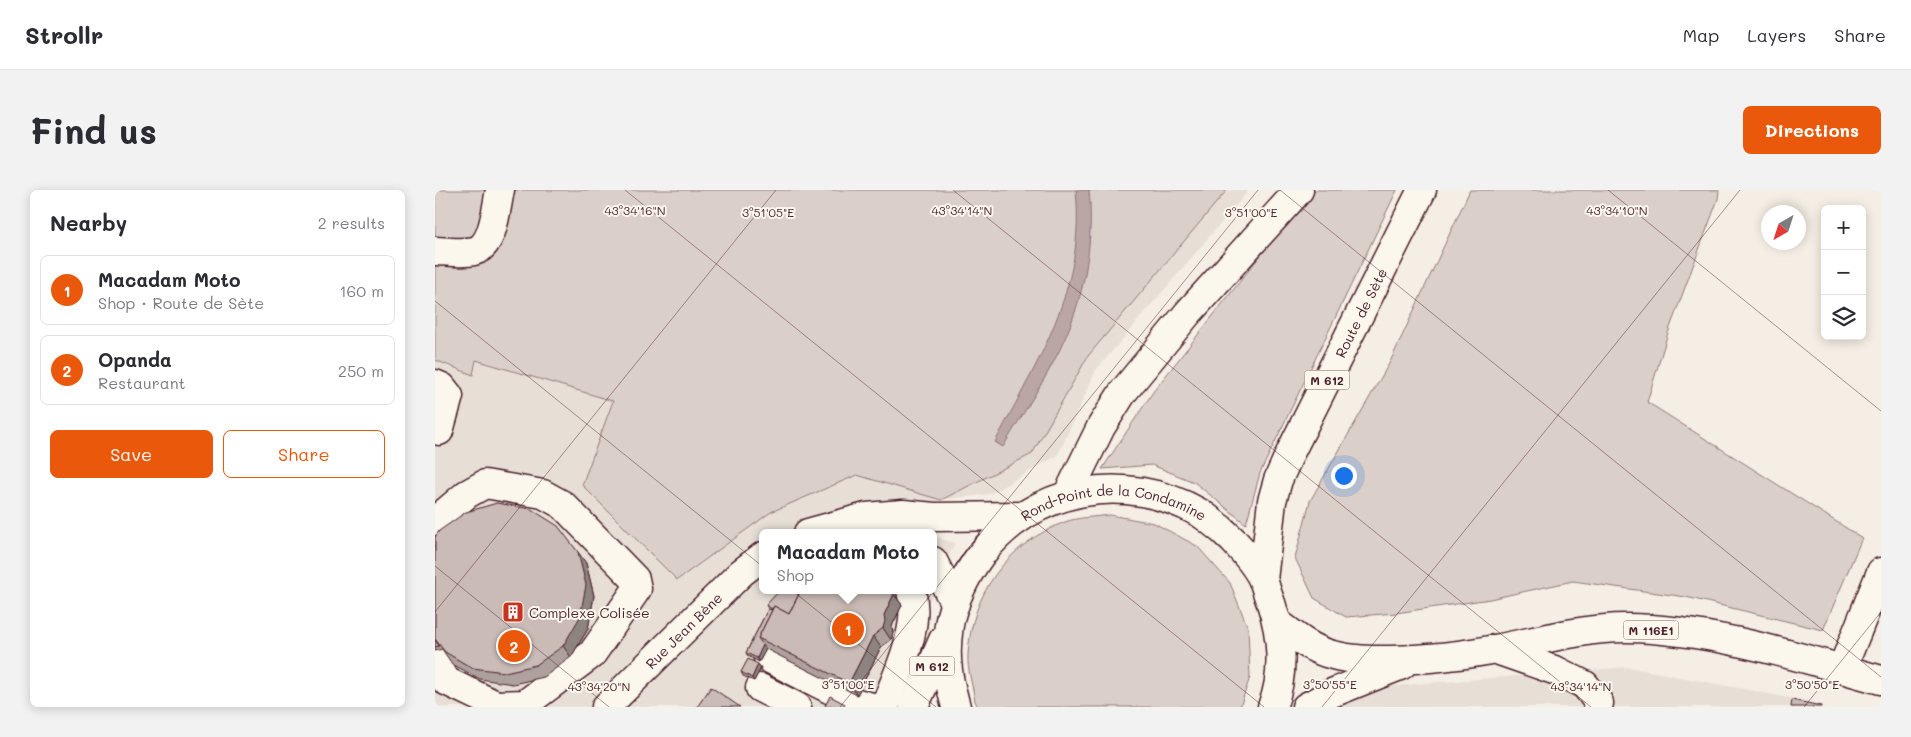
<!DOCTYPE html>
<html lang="en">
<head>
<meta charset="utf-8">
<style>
  body { margin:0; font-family:Mali,sans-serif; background:#f2f2f3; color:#2b2b33 }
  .controls { position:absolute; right:15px; top:15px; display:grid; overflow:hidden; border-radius:8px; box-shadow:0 2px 12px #0003 }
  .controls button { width:45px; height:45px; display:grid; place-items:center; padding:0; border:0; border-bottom:1px solid #e1e1e2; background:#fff; color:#2b2b33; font:25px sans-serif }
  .compass { position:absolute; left:1326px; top:15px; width:45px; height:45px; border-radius:50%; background:#fff; box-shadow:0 2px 12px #0003; rotate:219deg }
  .you { position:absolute; left:908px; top:285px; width:18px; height:18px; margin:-12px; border:4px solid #fff; border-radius:50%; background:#1a73e8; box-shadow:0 0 0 8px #1a73e833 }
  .badge { display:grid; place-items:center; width:32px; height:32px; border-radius:50%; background:#ea580c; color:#fff; font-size:16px; font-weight:700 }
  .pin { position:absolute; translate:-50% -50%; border:2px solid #fff; box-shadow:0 1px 5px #0006 }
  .popup { position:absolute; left:324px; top:339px; width:178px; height:65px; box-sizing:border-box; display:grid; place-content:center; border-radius:8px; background:#fff; filter:drop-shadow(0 1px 4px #0005); font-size:16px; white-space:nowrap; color:#7c7c81 }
  .popup b { font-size:19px; color:#2b2b33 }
  .popup::after { content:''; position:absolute; left:50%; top:100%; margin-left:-10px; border:10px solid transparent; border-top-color:#fff }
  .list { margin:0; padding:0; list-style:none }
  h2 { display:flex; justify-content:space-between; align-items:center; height:65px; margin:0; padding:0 20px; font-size:21px }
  h2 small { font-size:16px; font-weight:400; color:#7c7c81 }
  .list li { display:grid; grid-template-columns:32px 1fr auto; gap:15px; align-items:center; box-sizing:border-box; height:70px; margin:0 10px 10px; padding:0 10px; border:1px solid #e1e1e2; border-radius:8px }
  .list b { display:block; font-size:19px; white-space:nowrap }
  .list p { margin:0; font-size:16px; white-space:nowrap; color:#7c7c81 }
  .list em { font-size:16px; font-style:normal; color:#7c7c81 }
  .actions { display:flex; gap:10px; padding:15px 20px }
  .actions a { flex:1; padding:11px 0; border:1px solid #ea580c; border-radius:8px; text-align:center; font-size:18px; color:#ea580c }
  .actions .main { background:#ea580c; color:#fff }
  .icon { flex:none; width:28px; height:28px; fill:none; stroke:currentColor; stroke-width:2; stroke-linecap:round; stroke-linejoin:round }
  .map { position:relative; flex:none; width:1446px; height:517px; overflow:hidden; border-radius:8px }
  header { display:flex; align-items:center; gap:30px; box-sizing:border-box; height:70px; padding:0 25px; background:#fff; border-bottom:1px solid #e1e1e2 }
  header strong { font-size:24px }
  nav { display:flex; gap:28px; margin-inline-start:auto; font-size:18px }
  .intro { display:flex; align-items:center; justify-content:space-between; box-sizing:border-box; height:120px; padding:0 30px }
  h1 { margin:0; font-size:35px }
  .button { padding:12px 22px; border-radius:8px; background:#ea580c; color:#fff; font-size:18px; font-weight:700 }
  main { display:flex; gap:30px; padding:0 30px }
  aside { flex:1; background:#fff; border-radius:8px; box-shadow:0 2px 12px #0003 }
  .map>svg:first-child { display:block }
  .built { fill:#e7dfd6 }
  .green { fill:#dbd0c9; stroke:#92787a }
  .water { fill:#baa7a5; stroke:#8d7174 }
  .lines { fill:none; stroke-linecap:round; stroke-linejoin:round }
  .minor-casing { stroke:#4a1f2b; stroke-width:31 }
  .major-casing { stroke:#4a1f2b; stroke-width:31 }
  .minor { stroke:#fbf7ec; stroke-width:28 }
  .major { stroke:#fbf7ec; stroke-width:28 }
  .wall { fill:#aea19d; stroke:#4a1f2b }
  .shaded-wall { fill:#8d837f; stroke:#4a1f2b }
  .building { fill:#cabbb6; stroke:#4a1f2b }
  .ticks { fill:none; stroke:#4a1f2b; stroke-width:1; stroke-opacity:0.45 }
  .labels { text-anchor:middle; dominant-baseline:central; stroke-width:4; stroke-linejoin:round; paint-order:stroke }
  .shield { fill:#fbf7ec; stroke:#7f6065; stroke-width:1 }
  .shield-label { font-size:12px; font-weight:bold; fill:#4a1f2b }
  .street-label { font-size:14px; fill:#4a1f2b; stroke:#fbf7ec }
  .poi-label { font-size:14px; fill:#4a1f2b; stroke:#fbf7ec; text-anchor:start }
  .ticks-label { font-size:12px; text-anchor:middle; fill:#4a1f2b; stroke:#fbf7ec; stroke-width:4; stroke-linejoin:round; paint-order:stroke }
</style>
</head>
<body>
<header>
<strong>Strollr</strong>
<nav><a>Map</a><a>Layers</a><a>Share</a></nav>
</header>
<div class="intro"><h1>Find us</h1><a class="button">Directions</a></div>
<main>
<aside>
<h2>Nearby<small>2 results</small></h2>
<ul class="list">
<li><span class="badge">1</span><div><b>Macadam Moto</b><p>Shop · Route de Sète</p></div><em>160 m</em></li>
<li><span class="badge">2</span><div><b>Opanda</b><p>Restaurant</p></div><em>250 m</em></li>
</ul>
<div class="actions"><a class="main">Save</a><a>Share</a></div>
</aside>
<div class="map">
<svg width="1446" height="517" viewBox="0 0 1446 517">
  <rect width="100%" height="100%" fill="#f4eee4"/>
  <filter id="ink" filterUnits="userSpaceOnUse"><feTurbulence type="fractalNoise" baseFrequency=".02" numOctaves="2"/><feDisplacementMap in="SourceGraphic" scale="10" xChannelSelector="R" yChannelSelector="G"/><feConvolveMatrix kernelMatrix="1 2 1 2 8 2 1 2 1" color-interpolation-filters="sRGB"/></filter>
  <g filter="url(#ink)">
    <g class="built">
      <polygon points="0,0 814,0 661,180 623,265 555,304 505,310 432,327 485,343 328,343 328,400 498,400 498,346 520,353 494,409 459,517 0,517"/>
      <polygon points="1193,477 1370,511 1390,517 894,517 957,496"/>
    </g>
    <g class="green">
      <polygon points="0,0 56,0 43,42 39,47 0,48"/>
      <polygon points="73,0 792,0 653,166 597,264 506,310 422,285 336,322 242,390 147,295 178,211 41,170 38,185 0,170 0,74 55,67 61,64"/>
      <polygon points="880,0 962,0 825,283 811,334 759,292 717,275 667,279 718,202 869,10"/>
      <polygon points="1035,0 1284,0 1283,9 1233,143 1212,212 1427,348 1388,440 1251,407 1138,391 1055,409 961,423 911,427 879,408 860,368 875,311 955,172"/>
      <path d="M 675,325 L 719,333 L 762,356 L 795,393 L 813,438 L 815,487 L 805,517 L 543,517 L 540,511 C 538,496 532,480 533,465 C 536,404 572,354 630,332 C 644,327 661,327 675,325 Z"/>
    </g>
    <path class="water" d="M 641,0 L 654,0 C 658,40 653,84 640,122 C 625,170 593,214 568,257 L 560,252 C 603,170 651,98 641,0 Z"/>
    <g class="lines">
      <g class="minor-casing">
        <g id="minor">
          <path d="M 0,61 C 12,61 27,64 39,61 C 59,56 61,18 65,0"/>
          <polyline points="0,194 7,197 14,206 4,241 0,240"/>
          <polyline points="0,331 32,304 50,294 108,304 128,315 200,389 202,399 157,464 90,514 61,515"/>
          <polyline points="1059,459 1122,481 1150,495 1164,513 1163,517"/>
          <polyline points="333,468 422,513 437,517"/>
          <polyline points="0,471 11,491 61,515 60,517"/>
          <polyline points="1407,479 1446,382"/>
          <polyline points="325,498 362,517"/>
          <path d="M 450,517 C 463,481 486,439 476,400"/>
        </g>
      </g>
      <g class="major-casing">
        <g id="major">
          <polyline points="633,304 666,237 688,202 753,123 864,0"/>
          <polyline points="373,343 431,327 468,324 499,327 587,326"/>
          <polyline points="498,371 520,414"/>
          <path id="s1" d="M 828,390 L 837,311 L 843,290 L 856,261 L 987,0"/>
          <path d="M 843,433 C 860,446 877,460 898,465 C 916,470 936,470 955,470 C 990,469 1026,466 1060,459 C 1103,451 1147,438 1191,438 C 1278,439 1363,467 1446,490"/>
          <path id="s2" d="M 171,517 L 306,383 L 328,366"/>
          <polyline points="479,517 508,450"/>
          <path id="s3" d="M 521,517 C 518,505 514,492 513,480 C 511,466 512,448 514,435 C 518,411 531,385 545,366 C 597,297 690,280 765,323 C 772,327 779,334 786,339 C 801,352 821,374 829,392 C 831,399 833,406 836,413 C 847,446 850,484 837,517"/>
          <polyline points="871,517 897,503 967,475"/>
        </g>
      </g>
      <use href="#minor" class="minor"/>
      <use href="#major" class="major"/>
    </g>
    <g class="wall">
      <polygon points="0,347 151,373 159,406 153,439 136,467 109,487 78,494 45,489 17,474 7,459 0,461"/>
      <polygon points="459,404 467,415 457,436 458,443 456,450 446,457 422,505 331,459 324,472 313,466 311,463 333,419 331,415"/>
      <polygon points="323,474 326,478 319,491 308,486 306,482"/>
    </g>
    <g class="shaded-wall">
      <polygon points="143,362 151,373 159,406 153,439 136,467 128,456"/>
      <polygon points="459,404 467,415 457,436 458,443 456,450 448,438 449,425"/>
      <polygon points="438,446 446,457 422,505 414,493"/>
      <polygon points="328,455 331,459 324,472 322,468"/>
      <polygon points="323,474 326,478 319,491 317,488"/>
    </g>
    <g class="building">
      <polygon points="62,313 96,319 123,336 143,362 151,395 145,427 128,456 101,475 70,482 37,478 10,462 0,449 0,347 4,341 31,322"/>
      <polygon points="345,400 366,400 354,424 339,416 337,419 331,415"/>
      <polygon points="366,400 451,400 459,404 449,425 450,431 448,438 438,446 414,493 323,448 339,416 354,424"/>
      <polygon points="333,419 337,420 323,448 328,455 322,468 311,463"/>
      <polygon points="0,450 4,456 0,457"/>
      <polygon points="313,469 323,474 317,488 306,482"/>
      <polygon points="276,497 305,517 262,517"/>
      <polygon points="395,506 410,514 408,517 392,517 390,516"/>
      <polygon points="1357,510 1386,516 1386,517 1356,517"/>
    </g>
  </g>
  <path class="ticks" d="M 190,0 L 829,517M 518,0 L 1156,517M 845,0 L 1446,487M 1173,0 L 1446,221M 0,111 L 501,517M 0,376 L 174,517M 0,422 L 341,0M 405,517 L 823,0M 887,517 L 1305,0M 1369,517 L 1446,422"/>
  <defs>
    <g id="building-square" transform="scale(1.125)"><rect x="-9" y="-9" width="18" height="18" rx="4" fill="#c8321e" stroke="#fbf7ec"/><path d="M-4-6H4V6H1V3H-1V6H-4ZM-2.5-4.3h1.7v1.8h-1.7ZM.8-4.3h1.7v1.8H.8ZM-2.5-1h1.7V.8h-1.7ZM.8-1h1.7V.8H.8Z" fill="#fff"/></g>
  </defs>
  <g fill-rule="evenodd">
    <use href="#building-square" x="78" y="422"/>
  </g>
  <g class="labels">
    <g class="shield">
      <rect x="869.5" y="180.5" width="45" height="19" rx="4"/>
      <rect x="1188.5" y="430.5" width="55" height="19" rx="4"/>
      <rect x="474.5" y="466.5" width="45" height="19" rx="4"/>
    </g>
    <g class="shield-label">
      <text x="892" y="190">M 612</text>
      <text x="1216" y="440">M 116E1</text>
      <text x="497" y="476">M 612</text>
    </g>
    <g class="street-label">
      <text stroke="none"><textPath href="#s1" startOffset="288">Route de Sète</textPath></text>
      <text stroke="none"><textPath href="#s3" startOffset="314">Rond-Point de la Condamine</textPath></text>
      <text stroke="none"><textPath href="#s2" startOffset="109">Rue Jean Bène</textPath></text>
    </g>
    <g class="poi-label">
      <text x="94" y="422">Complexe Colisée</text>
    </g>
  </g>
  <g class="ticks-label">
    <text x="200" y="25">43°34'16"N</text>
    <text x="527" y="25">43°34'14"N</text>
    <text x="1182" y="25">43°34'10"N</text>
    <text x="333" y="27">3°51'05"E</text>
    <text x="816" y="27">3°51'00"E</text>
    <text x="413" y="499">3°51'00"E</text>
    <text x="895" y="499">3°50'55"E</text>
    <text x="1377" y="499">3°50'50"E</text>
    <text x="164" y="501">43°34'20"N</text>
    <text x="1146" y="501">43°34'14"N</text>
  </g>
</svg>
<div class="controls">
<button>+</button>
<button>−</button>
<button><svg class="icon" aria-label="layers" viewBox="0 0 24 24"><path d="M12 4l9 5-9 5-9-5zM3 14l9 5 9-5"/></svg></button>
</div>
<svg class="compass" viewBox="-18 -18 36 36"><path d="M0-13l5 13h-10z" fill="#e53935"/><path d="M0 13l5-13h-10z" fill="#7c7c81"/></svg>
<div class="you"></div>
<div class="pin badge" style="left:413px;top:439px">1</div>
<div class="popup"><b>Macadam Moto</b>Shop</div>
<div class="pin badge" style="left:79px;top:456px">2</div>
</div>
</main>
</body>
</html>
